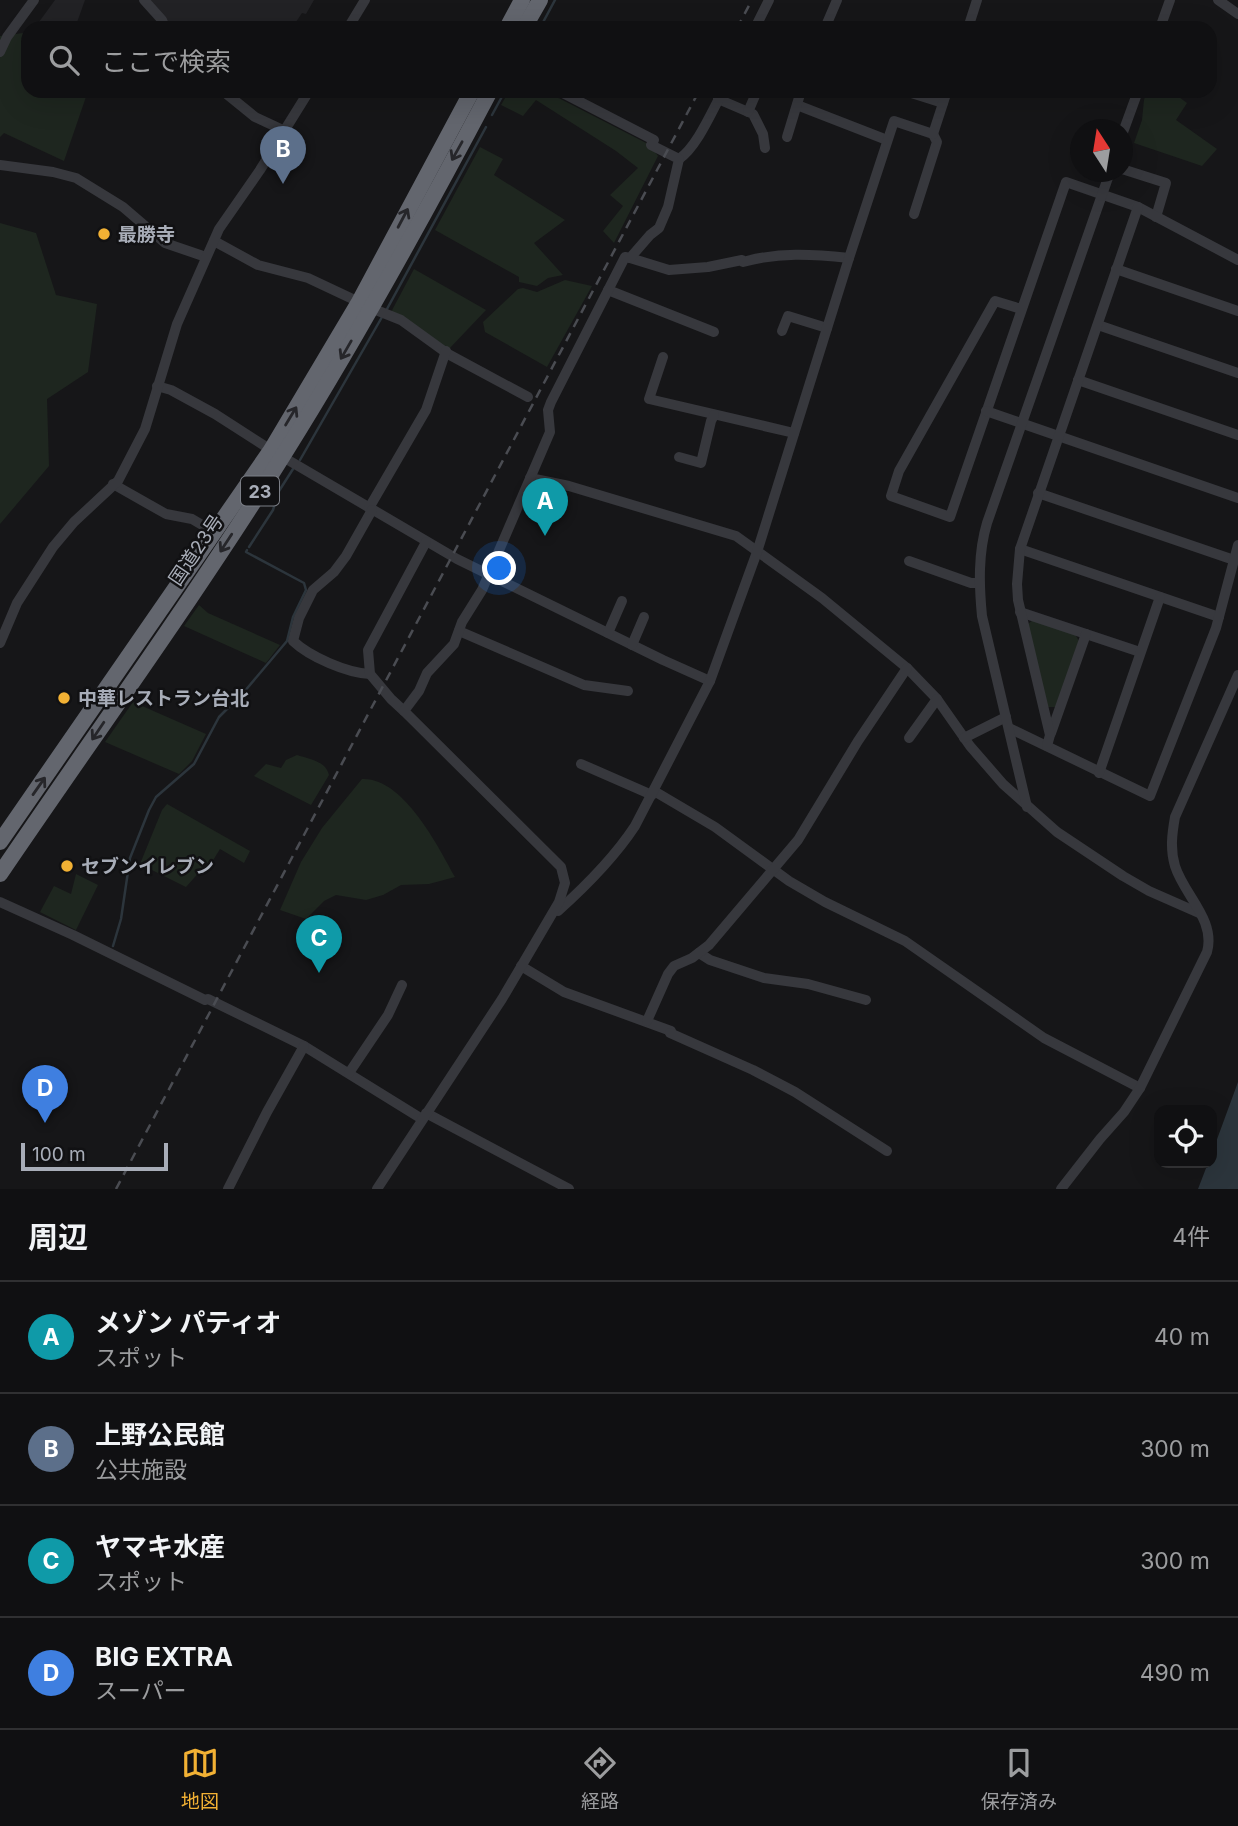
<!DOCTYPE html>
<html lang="ja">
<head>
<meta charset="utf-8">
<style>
  body { margin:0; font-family:Inter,"Noto Sans JP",sans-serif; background:#19191b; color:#f1f3f6 }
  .controls { position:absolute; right:21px; bottom:21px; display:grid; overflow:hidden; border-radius:14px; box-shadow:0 7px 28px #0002 }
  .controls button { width:63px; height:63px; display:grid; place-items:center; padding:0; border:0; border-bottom:2px solid #303032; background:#101012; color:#f1f3f6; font:35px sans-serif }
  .compass { position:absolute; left:1070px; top:119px; width:63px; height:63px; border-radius:50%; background:#101012; box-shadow:0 7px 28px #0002; rotate:348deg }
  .scale { position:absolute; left:21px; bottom:18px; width:147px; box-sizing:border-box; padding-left:7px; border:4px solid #a8adb8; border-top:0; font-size:19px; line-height:24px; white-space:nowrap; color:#a8adb8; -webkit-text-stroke:5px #111113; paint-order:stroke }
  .you { position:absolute; left:500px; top:569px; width:24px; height:24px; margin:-18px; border:5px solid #fff; border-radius:50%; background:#1a73e8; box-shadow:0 0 0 10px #1a73e833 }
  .badge { display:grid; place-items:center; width:46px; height:46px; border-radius:50%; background:#f2b134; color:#fff; font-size:23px; font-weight:700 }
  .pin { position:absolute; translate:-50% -58px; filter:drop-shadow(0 2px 4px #0008) }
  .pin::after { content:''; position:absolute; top:37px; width:24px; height:21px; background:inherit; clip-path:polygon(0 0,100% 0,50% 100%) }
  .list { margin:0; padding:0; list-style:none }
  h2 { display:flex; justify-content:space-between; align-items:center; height:91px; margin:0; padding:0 28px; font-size:30px }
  h2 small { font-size:23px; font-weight:400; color:#9c9d9f }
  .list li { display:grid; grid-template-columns:46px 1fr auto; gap:21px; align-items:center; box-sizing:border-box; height:112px; padding:0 28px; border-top:2px solid #303032 }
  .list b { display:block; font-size:26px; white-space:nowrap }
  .list p { margin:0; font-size:23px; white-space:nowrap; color:#9c9d9f }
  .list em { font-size:23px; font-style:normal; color:#9c9d9f }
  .icon { flex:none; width:38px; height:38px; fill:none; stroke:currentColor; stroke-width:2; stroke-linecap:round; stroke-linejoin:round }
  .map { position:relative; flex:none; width:1238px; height:1189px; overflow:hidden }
  .search { position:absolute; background:#101012; box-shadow:0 7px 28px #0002; left:21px; right:21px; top:21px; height:77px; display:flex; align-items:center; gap:18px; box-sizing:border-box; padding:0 24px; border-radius:21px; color:#9c9d9f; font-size:26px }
  .sheet { height:539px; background:#101012 }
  nav { display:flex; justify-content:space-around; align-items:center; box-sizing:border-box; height:98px; border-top:2px solid #303032; background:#101012; font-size:19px; color:#9c9d9f }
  nav a { display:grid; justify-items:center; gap:4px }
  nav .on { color:#f2b134 }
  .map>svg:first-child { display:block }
  .built { fill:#222225 }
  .green { fill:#1e261f }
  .water { fill:#2c353c }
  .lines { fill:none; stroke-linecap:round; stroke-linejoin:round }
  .stream { stroke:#2c353c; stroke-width:2.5 }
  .minor { stroke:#37383d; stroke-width:10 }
  .highway { stroke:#63666e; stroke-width:16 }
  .rail { stroke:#4a4c52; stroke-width:2.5; stroke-dasharray:9 7; stroke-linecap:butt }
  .oneway { stroke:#26262a }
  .poi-dot { fill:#f2b134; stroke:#111113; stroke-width:2.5 }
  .labels { text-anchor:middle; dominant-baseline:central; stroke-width:5; stroke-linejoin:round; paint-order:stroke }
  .shield { fill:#111113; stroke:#7b7e86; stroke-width:2 }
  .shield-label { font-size:18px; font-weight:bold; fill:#a8adb8 }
  .poi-label { font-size:19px; font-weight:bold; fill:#a8adb8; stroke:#111113; text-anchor:start }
  .street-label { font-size:19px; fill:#a8adb8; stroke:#111113 }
</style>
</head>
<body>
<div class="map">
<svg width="1238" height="1189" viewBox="0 0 1238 1189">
  <rect width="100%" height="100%" fill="#161618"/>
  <g class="built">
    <polygon points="55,0 85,0 75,28 41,28 39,22"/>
    <polygon points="149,0 314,0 306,14 302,13 292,28 169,28"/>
  </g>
  <g class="green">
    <polygon points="23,33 28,45 28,91 88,91 64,161 4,133 0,137 0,36"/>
    <polygon points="509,91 545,91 650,145 658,156 614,243 603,231 623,206 610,195 638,168 616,151 536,100 523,116 501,105"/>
    <polygon points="1147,91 1171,91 1187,103 1176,120 1217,149 1202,166 1134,143 1142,120 1144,100"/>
    <polygon points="480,147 503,159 494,175 565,220 534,243 563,275 548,278 537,286 519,282 519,277 435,230"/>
    <polygon points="0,223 36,233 56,295 97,304 88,372 47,399 49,466 0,524"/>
    <polygon points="414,269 486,310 448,350 390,314"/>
    <polygon points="565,280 592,286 547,367 485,332 483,322 518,289 523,288 537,292"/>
    <polygon points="199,605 208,613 280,645 266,663 184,626"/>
    <polygon points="1033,620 1075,634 1079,641 1056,707 1047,707 1028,624"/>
    <polygon points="133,702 206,734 192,761 179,774 105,742"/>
    <path d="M 297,755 C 309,759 326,761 329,775 L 311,805 L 254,776 L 266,764 L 281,768 L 286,760 Z"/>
    <path d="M 362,779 C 403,777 438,846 455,877 L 429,884 L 401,885 L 383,895 L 366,900 L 336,895 L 324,901 L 306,919 L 280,910 L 301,862 L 322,828 Z"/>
    <polygon points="167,804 250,851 244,863 220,849 207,870 202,869 186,887 140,864 162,810"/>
    <polygon points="76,874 98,885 76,930 40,912 54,886 71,894"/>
  </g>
  <polygon class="water" points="1238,1082 1238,1189 1198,1189 1208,1163 1212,1163 1212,1153"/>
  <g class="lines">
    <g class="stream">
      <polyline points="540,28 555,0"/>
      <polyline points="492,115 505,91"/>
      <polyline points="387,309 486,127"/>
      <polyline points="300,460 382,317"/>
      <polyline points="249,547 273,510 279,491 293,469"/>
      <polyline points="113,946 121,919 130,858 149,810 156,797 194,764 219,717 244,692 287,641 293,617 306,590 304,583 246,552 247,550"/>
    </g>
    <g class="minor">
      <polyline points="144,0 162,20 165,28"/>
      <polyline points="1218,0 1238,14"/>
      <polyline points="348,28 365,0"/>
      <polyline points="755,28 769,0"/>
      <polyline points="825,28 837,0"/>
      <polyline points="968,28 977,0"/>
      <polyline points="1160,28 1170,0"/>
      <polyline points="0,52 7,37 34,0"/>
      <polyline points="223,91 255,117 285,131"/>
      <polyline points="905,91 943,103"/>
      <polyline points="718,99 753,114 763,134 765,148"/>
      <polyline points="797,105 887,140"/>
      <polyline points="748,112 757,91"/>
      <polyline points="1122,135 1138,91"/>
      <polyline points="787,137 801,91"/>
      <path d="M 679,159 C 697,147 712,111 723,91"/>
      <polyline points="0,165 53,172 76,178 123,207 165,243 206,257"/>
      <polyline points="1122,169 1166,183 1156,217"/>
      <polyline points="914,214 937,142 933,134"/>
      <polyline points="214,241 258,265 308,278 359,302"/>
      <path d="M 630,258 L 669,270 L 708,267 L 742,260 L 743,262 C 779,252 812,254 849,258"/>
      <polyline points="1116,269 1238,311"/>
      <polyline points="608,290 714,332"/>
      <polyline points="371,308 401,320 448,354 528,397"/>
      <polyline points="1021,309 995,301 899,471 891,496 950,517 1066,182 1138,207 1238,260"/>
      <polyline points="1098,325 1238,373"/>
      <polyline points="782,331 788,316 827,328"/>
      <polyline points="663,357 649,399 794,433"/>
      <polyline points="1078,380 1238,435"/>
      <polyline points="157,386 171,390 215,414 271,450 457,559 663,660 710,681"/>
      <polyline points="986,411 1238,498"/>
      <polyline points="679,457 701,463 711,421 714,415"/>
      <polyline points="530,478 569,486 736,536 822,598 907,668 937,699 970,746 1003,784 1057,832 1123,876 1149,891 1199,913"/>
      <polyline points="113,484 166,514 192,519 214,532"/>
      <polyline points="1038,493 1234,560"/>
      <polyline points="369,508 426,410 446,351"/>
      <polyline points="1020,549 1219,617"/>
      <polyline points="909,561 971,583 979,583"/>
      <polyline points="1020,612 1140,652"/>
      <polyline points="459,631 584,685 628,691"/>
      <polyline points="608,633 622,601"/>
      <polyline points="0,643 17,603 53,547 74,522 118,481 145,429 177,324 219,229 260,170 309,91"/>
      <polyline points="632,645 644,617"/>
      <path d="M 370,674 C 347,673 310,657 293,641 L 299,618 L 313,590 L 334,572 L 346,556 L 372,510"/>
      <polyline points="404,711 391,699 370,674 368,650 426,542"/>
      <polyline points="1009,728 1150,796 1216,628 1238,545"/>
      <polyline points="1051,733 1086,634"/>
      <polyline points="909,738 937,699"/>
      <polyline points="964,738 1006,717"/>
      <polyline points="1047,746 1050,735 1018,600 1017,584 1020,549 1138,207"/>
      <polyline points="581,764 652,795"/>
      <polyline points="1099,773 1160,597"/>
      <polyline points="654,791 715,827 789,881 825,902 905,941 1044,1038 1140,1088"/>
      <path d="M 1027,807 L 982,616 C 979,585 978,553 987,523 L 1110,172"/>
      <polyline points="0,902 73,935 205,1000 208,999 304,1046 422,1119"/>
      <path d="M 558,911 C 587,885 614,858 635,826 L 710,681 L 757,552 L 849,258 L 894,121 L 933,134 L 947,91"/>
      <polyline points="699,953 710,960 764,978 808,984 866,1000"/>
      <polyline points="521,966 564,992 671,1031"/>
      <polyline points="647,1021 668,974 674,966 692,958 709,945 798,840 858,741 907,668"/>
      <polyline points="670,1033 753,1070 795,1092 887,1151"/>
      <polyline points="349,1073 388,1015 402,985"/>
      <polyline points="426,1113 569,1189"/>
      <polyline points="228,1189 267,1112 304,1046"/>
      <polyline points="377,1189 502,999 559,902 565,883 561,867 555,861 404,711 419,691 427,673 454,644 462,622 482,590 550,432 548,410 551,402 625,257 630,258 650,235 659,228 668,207 679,159 651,145 654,140 559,91"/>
      <path d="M 1061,1189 L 1100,1139 L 1124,1112 L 1140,1088 L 1207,952 C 1216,920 1184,895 1175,866 C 1170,849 1172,834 1175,817 L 1238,675"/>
    </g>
    <g class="highway">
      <polyline points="507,28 522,0"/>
      <polyline points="524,28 540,0"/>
      <polyline points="0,842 271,450 359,302 472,91"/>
      <path d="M 0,874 C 95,734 195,597 284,454 C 358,336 425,214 490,91"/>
    </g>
    <g class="rail">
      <polyline points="737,28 752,0"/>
      <polyline points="116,1189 699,91"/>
    </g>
  </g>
  <defs><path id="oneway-shaft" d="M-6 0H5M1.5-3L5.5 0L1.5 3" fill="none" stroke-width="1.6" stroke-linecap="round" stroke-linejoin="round" transform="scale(1.75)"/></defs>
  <g class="oneway">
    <use href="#oneway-shaft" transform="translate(457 151) rotate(119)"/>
    <use href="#oneway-shaft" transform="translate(403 218) rotate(-62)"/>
    <use href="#oneway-shaft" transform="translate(346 350) rotate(120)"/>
    <use href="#oneway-shaft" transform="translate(291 416) rotate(-59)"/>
    <use href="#oneway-shaft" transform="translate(226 543) rotate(123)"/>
    <use href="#oneway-shaft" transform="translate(98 731) rotate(124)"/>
    <use href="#oneway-shaft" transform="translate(39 786) rotate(-55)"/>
  </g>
  <g class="poi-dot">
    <circle cx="104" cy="234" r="7"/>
    <circle cx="64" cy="698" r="7"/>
    <circle cx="67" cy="866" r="7"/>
  </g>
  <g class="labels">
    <rect class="shield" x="241" y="476.5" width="38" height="29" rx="5"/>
    <g class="shield-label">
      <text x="260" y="491">23</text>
    </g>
    <g class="poi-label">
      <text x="118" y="234">最勝寺</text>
      <text x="78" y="698">中華レストラン台北</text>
      <text x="81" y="866">セブンイレブン</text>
    </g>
    <g class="street-label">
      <text transform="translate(196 550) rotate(-56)">国道23号</text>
    </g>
  </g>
</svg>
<div class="controls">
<button><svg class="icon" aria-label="locate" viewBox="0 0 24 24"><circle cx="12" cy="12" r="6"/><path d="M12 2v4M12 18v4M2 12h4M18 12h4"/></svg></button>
</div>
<svg class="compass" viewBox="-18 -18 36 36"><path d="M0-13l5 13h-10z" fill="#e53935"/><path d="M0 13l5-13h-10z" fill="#9c9d9f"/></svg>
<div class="scale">100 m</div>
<div class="you"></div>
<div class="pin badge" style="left:545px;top:536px;background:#0f9aa8">A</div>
<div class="pin badge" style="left:283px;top:184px;background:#5c6f8a">B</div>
<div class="pin badge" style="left:319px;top:973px;background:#0f9aa8">C</div>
<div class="pin badge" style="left:45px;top:1123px;background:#3f7fe0">D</div>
<div class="search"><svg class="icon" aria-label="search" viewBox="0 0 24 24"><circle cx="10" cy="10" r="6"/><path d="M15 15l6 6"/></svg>ここで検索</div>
</div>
<section class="sheet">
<h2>周辺<small>4件</small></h2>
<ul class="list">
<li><span class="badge" style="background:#0f9aa8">A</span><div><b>メゾン パティオ</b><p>スポット</p></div><em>40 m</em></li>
<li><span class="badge" style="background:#5c6f8a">B</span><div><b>上野公民館</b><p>公共施設</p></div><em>300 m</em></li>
<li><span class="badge" style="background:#0f9aa8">C</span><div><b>ヤマキ水産</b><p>スポット</p></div><em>300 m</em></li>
<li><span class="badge" style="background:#3f7fe0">D</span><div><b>BIG EXTRA</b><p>スーパー</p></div><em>490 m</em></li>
</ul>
</section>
<nav>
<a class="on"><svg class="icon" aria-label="map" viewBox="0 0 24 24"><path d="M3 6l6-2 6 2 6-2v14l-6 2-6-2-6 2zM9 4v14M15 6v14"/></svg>地図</a>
<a><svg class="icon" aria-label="directions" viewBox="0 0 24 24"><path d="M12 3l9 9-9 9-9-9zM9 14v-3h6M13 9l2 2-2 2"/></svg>経路</a>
<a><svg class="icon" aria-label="saved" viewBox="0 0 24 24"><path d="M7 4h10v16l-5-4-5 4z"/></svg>保存済み</a>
</nav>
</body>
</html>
